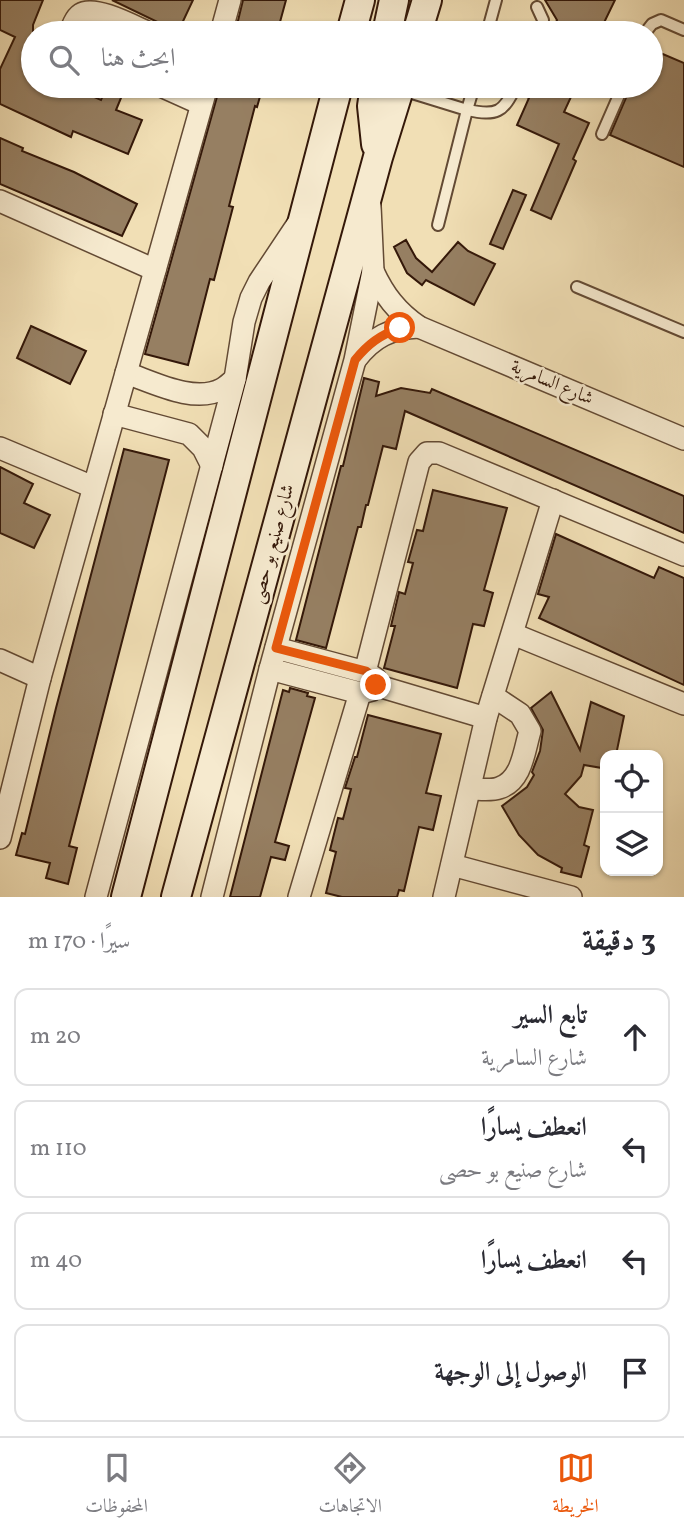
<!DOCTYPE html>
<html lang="ar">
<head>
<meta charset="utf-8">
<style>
  body { margin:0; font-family:Vollkorn,Amiri,serif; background:#f2f2f3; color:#2b2b33; direction:rtl }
  .controls { position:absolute; right:21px; bottom:21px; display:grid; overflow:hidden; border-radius:14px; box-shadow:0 2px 5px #0004 }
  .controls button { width:63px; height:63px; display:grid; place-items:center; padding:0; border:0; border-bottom:2px solid #e1e1e2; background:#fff; color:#2b2b33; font:35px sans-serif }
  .stop { position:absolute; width:21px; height:21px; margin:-16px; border:5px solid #ea580c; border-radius:50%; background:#fff }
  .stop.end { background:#ea580c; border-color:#fff; box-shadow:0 2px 7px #0008 }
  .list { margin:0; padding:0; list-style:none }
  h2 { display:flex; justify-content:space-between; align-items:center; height:91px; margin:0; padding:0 28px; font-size:30px }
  h2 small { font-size:23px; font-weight:400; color:#7c7c81 }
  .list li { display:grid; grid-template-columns:46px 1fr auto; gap:21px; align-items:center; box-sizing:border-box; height:98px; margin:0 14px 14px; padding:0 14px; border:2px solid #e1e1e2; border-radius:14px }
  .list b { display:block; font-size:26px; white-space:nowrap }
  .list p { margin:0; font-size:23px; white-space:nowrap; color:#7c7c81 }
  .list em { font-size:23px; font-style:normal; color:#7c7c81 }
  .icon { flex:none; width:38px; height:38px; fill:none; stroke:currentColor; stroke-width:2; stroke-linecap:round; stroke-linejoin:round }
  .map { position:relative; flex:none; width:684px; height:897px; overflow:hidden; direction:ltr }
  .search { position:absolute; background:#fff; box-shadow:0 2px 5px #0004; left:21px; right:21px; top:21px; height:77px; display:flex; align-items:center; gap:18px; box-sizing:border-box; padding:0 24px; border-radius:38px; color:#7c7c81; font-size:26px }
  .sheet { height:539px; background:#fff }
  nav { display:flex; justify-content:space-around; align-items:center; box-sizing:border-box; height:98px; border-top:2px solid #e1e1e2; background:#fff; font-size:19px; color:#7c7c81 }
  nav a { display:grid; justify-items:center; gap:4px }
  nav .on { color:#ea580c }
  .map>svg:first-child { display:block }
  .building { fill:#967f62; stroke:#341809; stroke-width:2 }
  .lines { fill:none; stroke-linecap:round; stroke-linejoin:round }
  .lane-casing { stroke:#634a34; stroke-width:14 }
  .street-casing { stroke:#634a34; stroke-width:24 }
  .secondary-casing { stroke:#341809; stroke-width:32 }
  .lane { stroke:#f6eacf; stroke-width:10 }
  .street { stroke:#f6eacf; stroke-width:21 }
  .secondary { stroke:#f6eacf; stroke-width:28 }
  .route { stroke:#ea580c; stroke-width:9 }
  .labels { text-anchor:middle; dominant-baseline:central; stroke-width:5; stroke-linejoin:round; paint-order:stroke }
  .street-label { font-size:19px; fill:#341809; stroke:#f6eacf }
</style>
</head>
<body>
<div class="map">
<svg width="684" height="897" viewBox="0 0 684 897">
  <rect width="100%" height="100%" fill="#f1dfb5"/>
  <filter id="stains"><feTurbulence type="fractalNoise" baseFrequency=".00286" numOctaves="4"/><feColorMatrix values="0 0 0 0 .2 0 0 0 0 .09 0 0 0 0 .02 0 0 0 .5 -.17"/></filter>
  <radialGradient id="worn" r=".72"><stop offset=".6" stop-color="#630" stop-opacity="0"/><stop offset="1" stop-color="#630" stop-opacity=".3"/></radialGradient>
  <g class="building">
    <polygon points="0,0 43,0 33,25 33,86 69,86 101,100 107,86 123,93 116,110 142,120 128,154 73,131 71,137 0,104 0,69 15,37 0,30"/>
    <polygon points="112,0 193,0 178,32"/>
    <polygon points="243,0 286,0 277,33 235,33"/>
    <polygon points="545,0 615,0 599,33 551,33 557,20"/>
    <polygon points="651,49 684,63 684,167 610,135 631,86 651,86"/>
    <polygon points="220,86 263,86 257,107 255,106 229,206 233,207 214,280 210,279 188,365 145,354"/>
    <polygon points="524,86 576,86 564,112 589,123 573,159 576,161 551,219 531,210 559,144 517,125 529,98 521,94"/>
    <polygon points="0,138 23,148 22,151 74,172 137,204 122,236 0,184"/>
    <polygon points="513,190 526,195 503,249 490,244"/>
    <polygon points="406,240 416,258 432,272 458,242 468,251 495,264 474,305 426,280 422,285 407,273 394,247"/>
    <polygon points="31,326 86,351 70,384 17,358"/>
    <polygon points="364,378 379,382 376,396 401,388 430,393 432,389 684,496 684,533 405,411 396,449 383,446 368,505 366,505 361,527 358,527 326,648 296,640 341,466 343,466"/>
    <polygon points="124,449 169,460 69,846 77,848 68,884 46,878 50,863 16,855 22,833 25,834 56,708"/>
    <polygon points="0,467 33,484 24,503 50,515 34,548 0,533"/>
    <polygon points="433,490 507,508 484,590 493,593 484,626 473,624 457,688 384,668 395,626 391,626 399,592 405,594 413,563 408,562 417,530 423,531"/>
    <polygon points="556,534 654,578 659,567 684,578 684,685 539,618 549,597 538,594"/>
    <polygon points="290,688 308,693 307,696 315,698 275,842 289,846 285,860 271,857 260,897 230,897 283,690 289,692"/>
    <polygon points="551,692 580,750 591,702 624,716 616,755 605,755 602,768 584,765 581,776 565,794 579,807 593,810 584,845 589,847 581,877 561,872 562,868 538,855 519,835 502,806 527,787 534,775 532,772 540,751 543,730 531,708"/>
    <polygon points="368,715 441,734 426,793 441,796 433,830 419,827 404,891 399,890 397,897 342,897 326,893 336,852 330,850 338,818 343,819 351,789 345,788 355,757 357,757"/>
  </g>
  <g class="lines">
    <g class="lane-casing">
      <g id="lane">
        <polyline points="537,7 543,20 542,33"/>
        <polyline points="487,33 496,0"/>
        <polyline points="645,33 652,24 661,20 684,30"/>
        <path d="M 474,86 L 467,110 C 497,116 503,113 516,86"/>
        <polyline points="399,89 467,110 438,225"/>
        <polyline points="602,134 623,86"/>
        <polyline points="577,287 684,332"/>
      </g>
    </g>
    <g class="street-casing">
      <g id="street">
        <path d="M 70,33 C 72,27 75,18 81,14 C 95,5 135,27 149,33"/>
        <polyline points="221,33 230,0"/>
        <polyline points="161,86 201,104"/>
        <polyline points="0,201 155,270"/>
        <path d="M 373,271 C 384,295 397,312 419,327 L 684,439"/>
        <path d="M 356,359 C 373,337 391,328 419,327"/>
        <path d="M 126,373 C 153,382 194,404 222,389 C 226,387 231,382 235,379"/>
        <polyline points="114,414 189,434 203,448 212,466"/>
        <polyline points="0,448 93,487"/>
        <polyline points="513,634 684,704"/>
        <polyline points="0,660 40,678"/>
        <polyline points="270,669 360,693 372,690 375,685 375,678 365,672 276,648"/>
        <polyline points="365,672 419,462 427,453 439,453 684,555"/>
        <polyline points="375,685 486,718"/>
        <path d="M 470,789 C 479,789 491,791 499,788 C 522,781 524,751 530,731 L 520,714 L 493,696"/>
        <polyline points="0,838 40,678 207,86"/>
        <polyline points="452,865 571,897"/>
        <polyline points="96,897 235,379 244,322 251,298 259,282 297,225"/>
        <polyline points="212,897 270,669 355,360 373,271 370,206"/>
        <polyline points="299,897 360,693"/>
        <polyline points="444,897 486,718 553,500"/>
      </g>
    </g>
    <g class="secondary-casing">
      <g id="secondary">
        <polyline points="351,33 360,0"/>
        <polyline points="387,33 394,0"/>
        <polyline points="417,33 427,0"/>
        <polyline points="375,86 372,106 376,144"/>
        <polyline points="126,897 338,86"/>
        <polyline points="176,897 378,157 400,86"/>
      </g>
    </g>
    <use href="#lane" class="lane"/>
    <use href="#street" class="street"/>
    <use href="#secondary" class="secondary"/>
  </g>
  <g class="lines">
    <path class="route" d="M 376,685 L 375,678 L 366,671 L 276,648 L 355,360 C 368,344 380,335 400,328"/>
  </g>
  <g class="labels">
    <g class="street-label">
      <text transform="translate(552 383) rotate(23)">شارع السامرية</text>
      <text transform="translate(273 544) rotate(-75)">شارع صنيع بو حصى</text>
    </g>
  </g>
  <rect width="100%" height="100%" filter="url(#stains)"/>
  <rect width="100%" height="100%" fill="url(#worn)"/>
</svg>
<div class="controls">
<button><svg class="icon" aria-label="locate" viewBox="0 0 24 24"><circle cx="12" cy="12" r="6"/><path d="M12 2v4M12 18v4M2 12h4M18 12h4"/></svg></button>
<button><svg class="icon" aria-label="layers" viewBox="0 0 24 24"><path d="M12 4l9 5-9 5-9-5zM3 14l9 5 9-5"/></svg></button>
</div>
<div class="stop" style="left:400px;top:328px"></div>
<div class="stop end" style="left:376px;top:685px"></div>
<div class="search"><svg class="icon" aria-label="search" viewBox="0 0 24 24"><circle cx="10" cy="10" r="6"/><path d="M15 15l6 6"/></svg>ابحث هنا</div>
</div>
<section class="sheet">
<h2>3 دقيقة<small>سيرًا · 170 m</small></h2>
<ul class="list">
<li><svg class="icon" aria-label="ahead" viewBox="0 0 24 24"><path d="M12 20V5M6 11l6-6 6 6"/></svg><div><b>تابع السير</b><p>شارع السامرية</p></div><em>20 m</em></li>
<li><svg class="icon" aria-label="left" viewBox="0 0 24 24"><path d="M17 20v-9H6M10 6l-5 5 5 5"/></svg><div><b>انعطف يسارًا</b><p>شارع صنيع بو حصى</p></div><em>110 m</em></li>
<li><svg class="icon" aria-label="left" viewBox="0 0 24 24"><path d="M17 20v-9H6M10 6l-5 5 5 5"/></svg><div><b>انعطف يسارًا</b></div><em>40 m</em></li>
<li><svg class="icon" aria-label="arrive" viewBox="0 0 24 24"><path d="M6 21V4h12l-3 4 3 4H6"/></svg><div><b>الوصول إلى الوجهة</b></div></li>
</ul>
</section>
<nav>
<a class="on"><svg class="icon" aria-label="map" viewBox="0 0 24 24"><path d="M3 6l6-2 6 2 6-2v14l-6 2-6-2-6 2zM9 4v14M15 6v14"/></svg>الخريطة</a>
<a><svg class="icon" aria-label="directions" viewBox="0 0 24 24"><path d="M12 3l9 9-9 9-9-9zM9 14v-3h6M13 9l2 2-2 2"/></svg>الاتجاهات</a>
<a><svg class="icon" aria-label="saved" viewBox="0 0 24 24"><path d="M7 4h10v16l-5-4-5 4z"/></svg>المحفوظات</a>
</nav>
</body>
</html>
